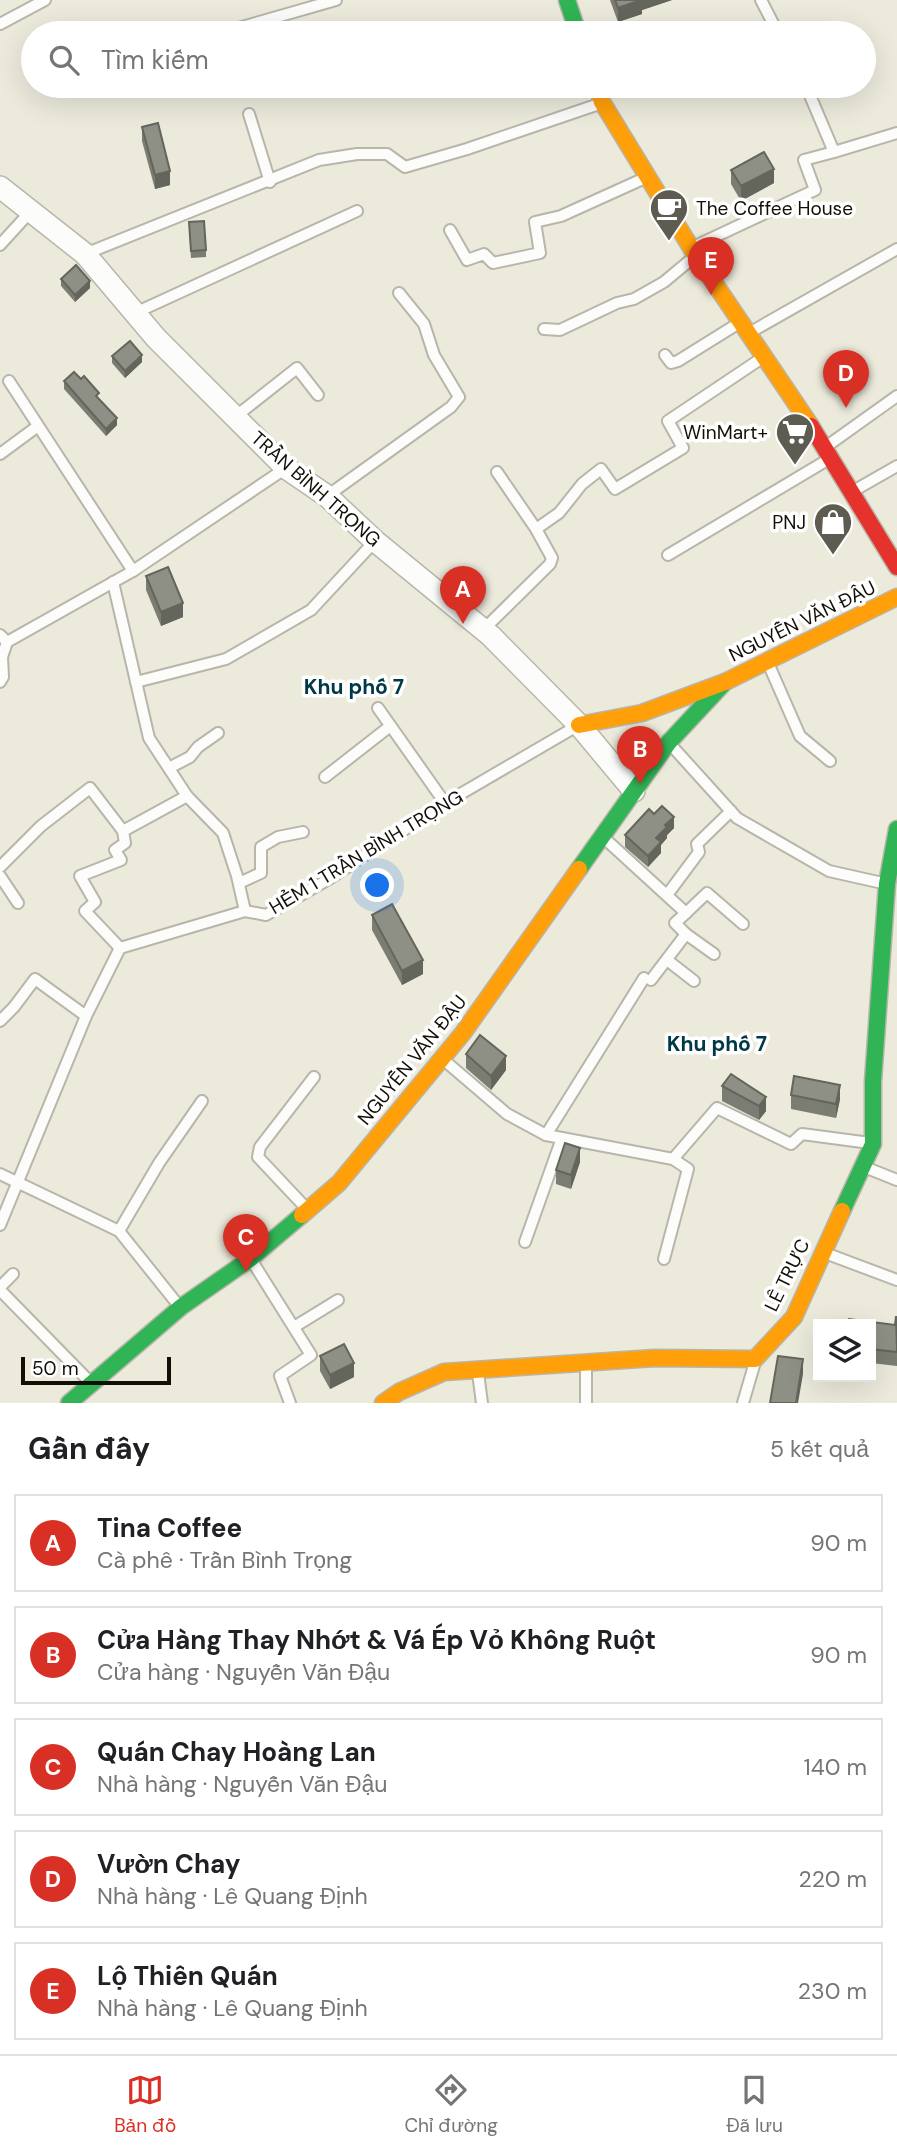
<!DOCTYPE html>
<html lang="vi">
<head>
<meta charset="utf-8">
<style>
  body { margin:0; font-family:"DM Sans",sans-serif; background:#f6f6f6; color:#202124 }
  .controls { position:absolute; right:21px; bottom:21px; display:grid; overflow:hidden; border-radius:0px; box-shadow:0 7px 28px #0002 }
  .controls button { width:63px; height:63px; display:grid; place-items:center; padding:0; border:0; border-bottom:2px solid #e0e0e0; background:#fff; color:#202124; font:35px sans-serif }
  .scale { position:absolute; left:21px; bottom:18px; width:150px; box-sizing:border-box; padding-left:7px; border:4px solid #110f06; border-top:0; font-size:19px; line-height:24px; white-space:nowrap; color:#110f06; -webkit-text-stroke:5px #fff; paint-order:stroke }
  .you { position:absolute; left:378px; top:886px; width:24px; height:24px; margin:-18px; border:5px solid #fff; border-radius:50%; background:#1a73e8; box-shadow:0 0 0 10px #1a73e833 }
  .badge { display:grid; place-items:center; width:46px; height:46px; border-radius:50%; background:#d93025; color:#fff; font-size:23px; font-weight:700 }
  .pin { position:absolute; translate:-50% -58px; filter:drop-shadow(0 2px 4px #0008) }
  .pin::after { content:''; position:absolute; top:37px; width:24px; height:21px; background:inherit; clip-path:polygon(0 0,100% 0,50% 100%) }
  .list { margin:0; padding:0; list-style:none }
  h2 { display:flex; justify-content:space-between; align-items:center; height:91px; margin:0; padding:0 28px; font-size:30px }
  h2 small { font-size:23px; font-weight:400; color:#757577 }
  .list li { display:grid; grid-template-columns:46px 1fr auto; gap:21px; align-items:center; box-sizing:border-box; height:98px; margin:0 14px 14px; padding:0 14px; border:2px solid #e0e0e0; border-radius:0px }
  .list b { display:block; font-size:26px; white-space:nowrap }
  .list p { margin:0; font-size:23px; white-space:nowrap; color:#757577 }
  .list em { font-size:23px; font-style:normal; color:#757577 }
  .icon { flex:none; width:38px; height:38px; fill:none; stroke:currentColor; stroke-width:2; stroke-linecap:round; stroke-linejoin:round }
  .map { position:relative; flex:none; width:897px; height:1403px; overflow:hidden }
  .search { position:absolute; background:#fff; box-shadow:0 7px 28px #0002; left:21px; right:21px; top:21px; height:77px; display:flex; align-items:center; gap:18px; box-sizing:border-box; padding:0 24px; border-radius:38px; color:#757577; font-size:26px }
  .sheet { height:651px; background:#fff }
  nav { display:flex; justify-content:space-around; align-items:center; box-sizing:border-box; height:98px; border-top:2px solid #e0e0e0; background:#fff; font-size:19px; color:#757577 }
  nav a { display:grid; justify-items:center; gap:4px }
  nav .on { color:#d93025 }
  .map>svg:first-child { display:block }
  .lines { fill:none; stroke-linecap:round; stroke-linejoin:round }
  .lane-casing { stroke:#b8b6ab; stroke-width:14 }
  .street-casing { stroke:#b8b6ab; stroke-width:24 }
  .fast-casing { stroke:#b8b6ab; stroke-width:19 }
  .slow-casing { stroke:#b8b6ab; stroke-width:19 }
  .jam-casing { stroke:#b8b6ab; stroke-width:19 }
  .lane { stroke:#fcfcfa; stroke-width:10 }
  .street { stroke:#fcfcfa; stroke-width:21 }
  .fast { stroke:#30b455; stroke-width:16 }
  .slow { stroke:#ff9f0a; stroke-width:16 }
  .jam { stroke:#e5322d; stroke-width:16 }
  .wall { fill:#7b7c72 }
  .shaded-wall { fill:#64655d }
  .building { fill:#8f9085; stroke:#64655d; stroke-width:2 }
  .labels { text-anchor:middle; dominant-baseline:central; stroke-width:7; stroke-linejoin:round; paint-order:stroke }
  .poi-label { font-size:19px; fill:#110f06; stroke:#fff; text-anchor:end }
  .street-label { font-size:19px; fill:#110f06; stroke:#fff }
  .neighbourhood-label { font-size:21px; font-weight:bold; fill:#003848; stroke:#fff }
</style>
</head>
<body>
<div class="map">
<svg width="897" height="1403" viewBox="0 0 897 1403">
  <rect width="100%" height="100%" fill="#eceadb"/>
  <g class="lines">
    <g class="lane-casing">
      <g id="lane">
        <polyline points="761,0 778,33"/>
        <polyline points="0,24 45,0"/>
        <polyline points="221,33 336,0"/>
        <polyline points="249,114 270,182"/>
        <polyline points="834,152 897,133"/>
        <polyline points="450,230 467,260 484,254 493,263 540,253 535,222 561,216 645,178"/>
        <polyline points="0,245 31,211"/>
        <polyline points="693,247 815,190 804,160 834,152 806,86"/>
        <polyline points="85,254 319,160 357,154 387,154 405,167 467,149 599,104"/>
        <polyline points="135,313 357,211"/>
        <polyline points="544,329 560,330 617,303 634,299 664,282 694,257"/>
        <polyline points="749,333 897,249"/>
        <polyline points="665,355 671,363 678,361 739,323"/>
        <polyline points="9,381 133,571"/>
        <polyline points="235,417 297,368 318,395"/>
        <polyline points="827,446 897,396"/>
        <polyline points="0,454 38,426"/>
        <polyline points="855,490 897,466"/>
        <polyline points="327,496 451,407 459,397 434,355 424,324 399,293"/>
        <polyline points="536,529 559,513 582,484 601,469 615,489 683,448 668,421 762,358"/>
        <polyline points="668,555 829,459"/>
        <polyline points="113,582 149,738 187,796 223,833 237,876 245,911"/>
        <polyline points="483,630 550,564 552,558 536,529 497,472"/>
        <polyline points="0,635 7,642 133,571 286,468"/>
        <polyline points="768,663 800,736 830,761"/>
        <polyline points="0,682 3,677 2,657 7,642"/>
        <polyline points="136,682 226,659 311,610 375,541"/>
        <polyline points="378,708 445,803"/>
        <polyline points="671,745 737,818 829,871 887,884"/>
        <polyline points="169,768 190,757 198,747 218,733"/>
        <polyline points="325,777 389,727"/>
        <polyline points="123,831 187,796"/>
        <polyline points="603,837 686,913 707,893 743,924"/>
        <polyline points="0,867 41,826 90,788 123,831"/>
        <polyline points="0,876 18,903"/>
        <polyline points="239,883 261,873 261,847 278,837 303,832"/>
        <polyline points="667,895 699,852 697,844 731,811"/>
        <polyline points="686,934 714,954"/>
        <polyline points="120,948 85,911 95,902 80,876 121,860 115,850 125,843 123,831"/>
        <polyline points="667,960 694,981"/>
        <polyline points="651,980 686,934 675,923 686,913"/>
        <polyline points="0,1021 14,1007 35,979 86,1016"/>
        <polyline points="445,1061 507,1114 546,1135 673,1159 688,1169 664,1259"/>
        <polyline points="546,1135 644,978"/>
        <polyline points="673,1159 717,1108 791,1144 802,1134 870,1143"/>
        <polyline points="867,1168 897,1180"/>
        <polyline points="0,1174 119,1231 179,1306"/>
        <polyline points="306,1208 258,1157 260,1147 314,1077"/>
        <polyline points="0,1225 86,1016 120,948 245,911 266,915 329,879 445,803 577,726"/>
        <polyline points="119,1231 159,1163 202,1101"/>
        <polyline points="525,1242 562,1138"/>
        <polyline points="825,1253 897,1280"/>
        <polyline points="252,1261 311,1355 280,1376 290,1403"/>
        <polyline points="0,1287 13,1274"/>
        <polyline points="0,1290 90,1382"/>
        <polyline points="294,1327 338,1300"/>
        <polyline points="478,1373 482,1403"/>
        <polyline points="586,1403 586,1364"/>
        <polyline points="743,1403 755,1362"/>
      </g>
    </g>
    <g class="street-casing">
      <polyline id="street" points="0,187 85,254 156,338 286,468 327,496 375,541 491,636 579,725 634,791"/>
    </g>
    <g class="fast-casing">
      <g id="fast">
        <polyline points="567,0 578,33"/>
        <polyline points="579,869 669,742 725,682"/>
        <polyline points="842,1211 873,1144 873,1081 887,884 897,829"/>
        <polyline points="69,1403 181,1307 250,1259 302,1215"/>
      </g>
    </g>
    <g class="slow-casing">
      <g id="slow">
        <polyline points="597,86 602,102 696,256 811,426"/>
        <polyline points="579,725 642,713 725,682 897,597"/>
        <polyline points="302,1215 339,1183 463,1033 579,869"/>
        <polyline points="383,1403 399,1392 444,1372 655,1358 755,1359 794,1317 842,1211"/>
      </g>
    </g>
    <g class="jam-casing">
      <polyline id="jam" points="811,426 897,567"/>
    </g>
    <use href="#lane" class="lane"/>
    <use href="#street" class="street"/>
    <use href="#fast" class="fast"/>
    <use href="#slow" class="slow"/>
    <use href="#jam" class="jam"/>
  </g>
  <g class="wall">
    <polygon points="610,0 672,0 642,10 642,14 618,22"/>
    <polygon points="142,127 170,185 155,189 142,141"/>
    <polygon points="731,170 774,183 741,201 731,184"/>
    <polygon points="189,229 206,250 206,257 191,258"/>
    <polygon points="61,279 90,288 75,302 61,286"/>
    <polygon points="112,356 142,362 125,378 112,363"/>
    <polygon points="64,381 99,399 117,425 106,436 64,389"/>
    <polygon points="146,576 183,617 161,626 146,590"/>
    <polygon points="654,814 674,828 667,835 667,838 661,845 661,853 648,867 625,847 625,835"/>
    <polygon points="372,915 423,974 402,985 372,930"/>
    <polygon points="466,1054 506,1070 491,1090 466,1068"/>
    <polygon points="731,1074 766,1111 759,1120 722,1101 722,1086"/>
    <polygon points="791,1095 840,1099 836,1118 791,1109"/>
    <polygon points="580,1162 571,1189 556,1184 556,1170"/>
    <polygon points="897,1316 897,1366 871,1363 871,1324 895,1325"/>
    <polygon points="320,1356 354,1377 330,1389 320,1371"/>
  </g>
  <g class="shaded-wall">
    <polygon points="641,0 672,0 642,10 642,14 618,22 618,8"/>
    <polygon points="774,169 774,183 741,201 741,186"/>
    <polygon points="170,171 170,185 155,189 155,175"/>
    <polygon points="90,281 90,288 75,302 75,295"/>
    <polygon points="142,355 142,362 125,378 125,371"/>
    <polygon points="117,418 117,425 106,436 106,429"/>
    <polygon points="183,603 183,617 161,626 161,612"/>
    <polygon points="674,817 674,828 667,835 667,838 661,845 661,853 648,867 648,856 656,838 665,825"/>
    <polygon points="423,960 423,974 402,985 402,971"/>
    <polygon points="506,1056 506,1070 491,1090 491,1076"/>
    <polygon points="840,1085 840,1099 836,1118 836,1104"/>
    <polygon points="766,1097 766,1111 759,1120 759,1106"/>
    <polygon points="580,1148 580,1162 571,1189 571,1175"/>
    <polygon points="803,1359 803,1374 798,1403 796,1403"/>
    <polygon points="354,1363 354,1377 330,1389 330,1375"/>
  </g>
  <g class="building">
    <polygon points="615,0 641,0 618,8"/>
    <polygon points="158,123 170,171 155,175 142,127"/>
    <polygon points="764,152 774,169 741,186 731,170"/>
    <polygon points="204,221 206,250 191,251 189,222"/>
    <polygon points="76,265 90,281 75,295 61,279"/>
    <polygon points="130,341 142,355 125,371 112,356"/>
    <polygon points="74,372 81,379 84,376 99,393 96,396 117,418 106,429 64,381"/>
    <polygon points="168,567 183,603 161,612 146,576"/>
    <polygon points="662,806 674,817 665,825 667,827 656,838 661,842 648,856 625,835 649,809 654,814"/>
    <polygon points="392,904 423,960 402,971 372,915"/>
    <polygon points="480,1035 506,1056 491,1076 466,1054"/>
    <polygon points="731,1074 766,1097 759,1106 722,1086"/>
    <polygon points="794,1076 840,1085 836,1104 791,1095"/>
    <polygon points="565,1143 580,1148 571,1175 556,1170"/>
    <polygon points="896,1316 897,1352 871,1349 871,1324 847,1324 849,1319 895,1325"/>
    <polygon points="344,1344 354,1363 330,1375 320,1356"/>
    <polygon points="778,1356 803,1359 796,1403 770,1403"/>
  </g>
  <defs>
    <g id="cafe-pin" transform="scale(2.0125)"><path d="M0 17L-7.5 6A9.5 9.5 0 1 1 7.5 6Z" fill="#5e5c51" stroke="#fff"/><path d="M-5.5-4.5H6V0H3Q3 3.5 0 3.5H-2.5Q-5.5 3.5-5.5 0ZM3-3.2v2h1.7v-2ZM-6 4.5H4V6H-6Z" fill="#fff"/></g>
    <g id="supermarket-pin" transform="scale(2.0125)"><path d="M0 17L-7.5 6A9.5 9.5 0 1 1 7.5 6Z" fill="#5e5c51" stroke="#fff"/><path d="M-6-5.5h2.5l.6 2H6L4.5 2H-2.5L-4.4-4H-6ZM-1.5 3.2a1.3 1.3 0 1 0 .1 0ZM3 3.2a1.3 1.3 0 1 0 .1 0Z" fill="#fff"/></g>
    <g id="shop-pin" transform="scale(2.0125)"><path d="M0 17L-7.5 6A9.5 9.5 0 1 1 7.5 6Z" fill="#5e5c51" stroke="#fff"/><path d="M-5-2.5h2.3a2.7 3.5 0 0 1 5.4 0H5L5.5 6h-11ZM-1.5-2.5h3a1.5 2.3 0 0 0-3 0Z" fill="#fff"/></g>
  </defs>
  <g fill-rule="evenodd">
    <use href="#cafe-pin" x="669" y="208"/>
    <use href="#supermarket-pin" x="795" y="432"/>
    <use href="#shop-pin" x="833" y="522"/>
  </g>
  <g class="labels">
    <g class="poi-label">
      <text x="696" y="208" text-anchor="start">The Coffee House</text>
      <text x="768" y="432">WinMart+</text>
      <text x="806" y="522">PNJ</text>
    </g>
    <g class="street-label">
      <text transform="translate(316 489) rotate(41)">TRẦN BÌNH TRỌNG</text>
      <text transform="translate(802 621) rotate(-26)">NGUYỄN VĂN ĐẬU</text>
      <text transform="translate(366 852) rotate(-31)">HẺM 1 TRẦN BÌNH TRỌNG</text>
      <text transform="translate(412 1060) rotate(-51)">NGUYỄN VĂN ĐẬU</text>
      <text transform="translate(787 1275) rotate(-64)">LÊ TRỰC</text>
    </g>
    <g class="neighbourhood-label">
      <text x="354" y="687">Khu phố 7</text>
      <text x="717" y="1044">Khu phố 7</text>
    </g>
  </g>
</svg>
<div class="controls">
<button><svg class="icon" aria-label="layers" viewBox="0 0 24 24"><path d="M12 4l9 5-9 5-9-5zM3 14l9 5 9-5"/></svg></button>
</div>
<div class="scale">50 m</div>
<div class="you"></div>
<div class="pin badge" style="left:463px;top:624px">A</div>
<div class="pin badge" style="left:640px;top:784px">B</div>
<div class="pin badge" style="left:246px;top:1272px">C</div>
<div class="pin badge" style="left:846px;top:408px">D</div>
<div class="pin badge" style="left:711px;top:295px">E</div>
<div class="search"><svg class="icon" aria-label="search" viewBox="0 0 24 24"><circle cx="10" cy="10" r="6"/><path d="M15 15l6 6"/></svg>Tìm kiếm</div>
</div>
<section class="sheet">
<h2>Gần đây<small>5 kết quả</small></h2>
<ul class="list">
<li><span class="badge">A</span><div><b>Tina Coffee</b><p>Cà phê · Trần Bình Trọng</p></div><em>90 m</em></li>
<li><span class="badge">B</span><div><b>Cửa Hàng Thay Nhớt &amp; Vá Ép Vỏ Không Ruột</b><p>Cửa hàng · Nguyễn Văn Đậu</p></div><em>90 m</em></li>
<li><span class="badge">C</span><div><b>Quán Chay Hoàng Lan</b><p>Nhà hàng · Nguyễn Văn Đậu</p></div><em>140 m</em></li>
<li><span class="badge">D</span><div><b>Vườn Chay</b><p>Nhà hàng · Lê Quang Định</p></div><em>220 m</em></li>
<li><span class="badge">E</span><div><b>Lộ Thiên Quán</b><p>Nhà hàng · Lê Quang Định</p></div><em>230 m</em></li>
</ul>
</section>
<nav>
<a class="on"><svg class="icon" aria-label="map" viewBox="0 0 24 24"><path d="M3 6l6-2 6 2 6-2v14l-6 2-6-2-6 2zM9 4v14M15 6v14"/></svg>Bản đồ</a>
<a><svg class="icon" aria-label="directions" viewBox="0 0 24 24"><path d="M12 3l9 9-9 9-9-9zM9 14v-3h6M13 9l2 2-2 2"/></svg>Chỉ đường</a>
<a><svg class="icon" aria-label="saved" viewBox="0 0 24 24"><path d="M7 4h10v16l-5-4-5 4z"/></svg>Đã lưu</a>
</nav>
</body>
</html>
